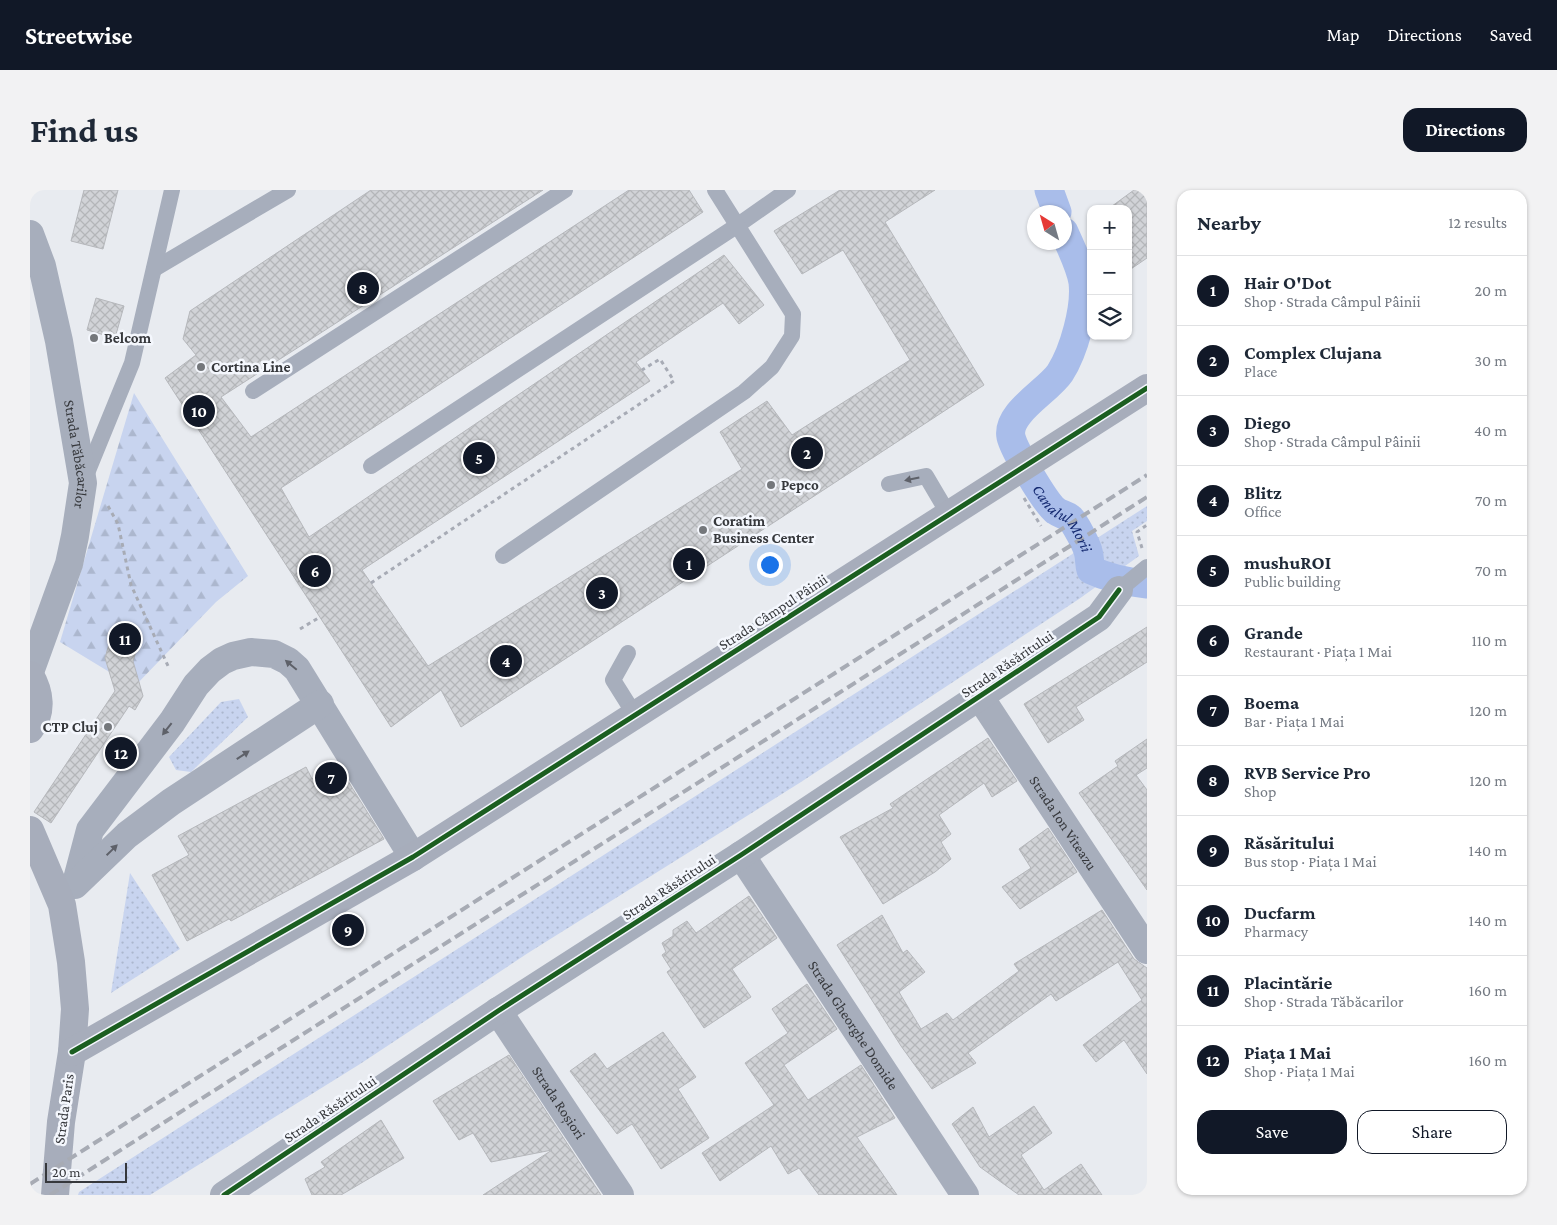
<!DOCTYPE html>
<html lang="en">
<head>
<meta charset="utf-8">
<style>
  body { margin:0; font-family:"Crimson Pro",serif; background:#f2f2f3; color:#1f2937 }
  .controls { position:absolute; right:15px; top:15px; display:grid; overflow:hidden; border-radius:10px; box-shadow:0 1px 4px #0004 }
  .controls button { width:45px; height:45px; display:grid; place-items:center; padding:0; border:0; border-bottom:1px solid #e0e1e3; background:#fff; color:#1f2937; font:25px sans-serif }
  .compass { position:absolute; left:997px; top:15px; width:45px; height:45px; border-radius:50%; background:#fff; box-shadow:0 1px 4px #0004; rotate:323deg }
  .scale { position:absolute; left:15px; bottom:12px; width:82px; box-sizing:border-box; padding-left:5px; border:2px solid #36383c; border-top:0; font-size:14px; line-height:18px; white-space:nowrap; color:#36383c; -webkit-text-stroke:4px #f4f7fd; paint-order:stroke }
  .you { position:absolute; left:739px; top:374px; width:18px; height:18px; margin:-12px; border:4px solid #fff; border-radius:50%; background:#1a73e8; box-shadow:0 0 0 8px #1a73e833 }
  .badge { display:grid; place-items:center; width:32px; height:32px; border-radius:50%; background:#111827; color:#fff; font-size:16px; font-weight:700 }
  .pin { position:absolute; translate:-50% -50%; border:2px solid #fff; box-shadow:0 1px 5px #0006 }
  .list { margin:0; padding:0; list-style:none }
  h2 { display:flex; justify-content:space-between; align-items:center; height:65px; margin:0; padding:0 20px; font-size:21px }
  h2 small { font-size:16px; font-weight:400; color:#747a83 }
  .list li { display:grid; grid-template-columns:32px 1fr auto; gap:15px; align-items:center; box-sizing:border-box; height:70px; padding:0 20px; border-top:1px solid #e0e1e3 }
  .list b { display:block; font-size:19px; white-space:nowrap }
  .list p { margin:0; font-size:16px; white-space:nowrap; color:#747a83 }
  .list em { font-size:16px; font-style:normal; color:#747a83 }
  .actions { display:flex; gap:10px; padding:15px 20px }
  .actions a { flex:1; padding:11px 0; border:1px solid #111827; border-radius:15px; text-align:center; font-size:18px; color:#111827 }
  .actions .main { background:#111827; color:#fff }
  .icon { flex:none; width:28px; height:28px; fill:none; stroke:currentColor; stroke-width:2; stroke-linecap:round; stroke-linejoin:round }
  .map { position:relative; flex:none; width:1117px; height:1005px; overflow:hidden; border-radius:15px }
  header { display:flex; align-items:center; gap:30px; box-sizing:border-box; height:70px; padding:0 25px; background:#111827; color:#fff }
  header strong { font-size:24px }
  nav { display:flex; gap:28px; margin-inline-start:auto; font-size:18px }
  .intro { display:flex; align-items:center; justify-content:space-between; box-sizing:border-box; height:120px; padding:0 30px }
  h1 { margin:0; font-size:35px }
  .button { padding:12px 22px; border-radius:15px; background:#111827; color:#fff; font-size:18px; font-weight:700 }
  main { display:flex; gap:30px; padding:0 30px }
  aside { flex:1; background:#fff; border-radius:15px; box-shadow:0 1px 4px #0004 }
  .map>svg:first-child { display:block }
  .grass { fill:url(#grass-dots) }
  .forest { fill:url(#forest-firs) }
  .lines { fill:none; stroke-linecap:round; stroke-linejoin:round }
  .canal { stroke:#a9bdea; stroke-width:29 }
  .building { fill:url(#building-cross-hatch); stroke:#b5b7bb }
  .path { stroke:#a7abb5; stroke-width:3; stroke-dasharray:4 4; stroke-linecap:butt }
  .lane { stroke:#a7aebc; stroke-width:16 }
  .street { stroke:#a7aebc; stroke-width:28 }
  .secondary { stroke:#a7adbb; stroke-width:28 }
  .rail { stroke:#a7abb4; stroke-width:4; stroke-dasharray:10 5; stroke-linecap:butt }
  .cycleway-casing { stroke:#f4f7fd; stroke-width:8 }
  .cycleway { stroke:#1b5e20; stroke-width:5 }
  .oneway { fill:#5e6169 }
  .poi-dot { fill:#74777b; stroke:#f4f7fd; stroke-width:2 }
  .labels { text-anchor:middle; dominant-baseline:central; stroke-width:5; stroke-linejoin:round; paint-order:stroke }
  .poi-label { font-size:15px; font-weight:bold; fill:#36383c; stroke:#f4f7fd; text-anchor:start }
  .street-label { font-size:15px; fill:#36383c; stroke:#f4f7fd }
  .water-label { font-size:16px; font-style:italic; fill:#152a71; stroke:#f4f7fd }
</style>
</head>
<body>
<header>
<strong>Streetwise</strong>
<nav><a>Map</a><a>Directions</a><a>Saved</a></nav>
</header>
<div class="intro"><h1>Find us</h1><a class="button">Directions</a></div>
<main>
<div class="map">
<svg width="1117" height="1005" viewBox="0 0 1117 1005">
  <defs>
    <pattern id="grass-dots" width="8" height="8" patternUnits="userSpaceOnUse" patternTransform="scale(1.25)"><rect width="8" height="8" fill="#c8d4ef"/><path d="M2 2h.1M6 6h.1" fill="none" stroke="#acb7ce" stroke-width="1.8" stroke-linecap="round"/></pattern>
    <pattern id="forest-firs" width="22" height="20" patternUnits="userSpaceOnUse" patternTransform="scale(1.25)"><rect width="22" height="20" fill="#c8d4ef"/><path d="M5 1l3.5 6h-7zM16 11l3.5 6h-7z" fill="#acb7ce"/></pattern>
    <pattern id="building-cross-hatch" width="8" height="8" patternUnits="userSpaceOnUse" patternTransform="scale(1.25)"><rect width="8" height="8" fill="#d1d3d7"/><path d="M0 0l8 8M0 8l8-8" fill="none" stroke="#b4b6b9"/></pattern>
  </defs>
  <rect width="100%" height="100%" fill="#e8ebf0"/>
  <g class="grass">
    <polygon points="1117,316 1117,331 1102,341 1109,366 1049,409 771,592 498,763 330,874 120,1005 48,1005 49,1002"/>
    <polygon points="209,509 218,527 161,582 146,580 139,567 191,512"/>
    <polygon points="100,683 150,759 81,803"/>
  </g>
  <polygon class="forest" points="104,203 218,386 186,412 104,497 30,452"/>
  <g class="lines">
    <g class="canal">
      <polyline points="1019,0 1027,22"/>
      <path id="s1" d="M 1034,42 C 1041,58 1050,75 1053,92 C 1056,118 1044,161 1030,183 C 1018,201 976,223 981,247 C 984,260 1016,314 1026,321 C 1030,324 1036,325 1040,328 C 1045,333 1056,354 1058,361 C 1060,367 1059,373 1061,380 C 1080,389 1097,392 1117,394"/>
    </g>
  </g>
  <g class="building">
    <polygon points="54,0 88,0 73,59 41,51"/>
    <polygon points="341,0 513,0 191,207 221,247 599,0 659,0 673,22 251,298 279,347 694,65 734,115 709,134 693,113 606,172 620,191 332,380 398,476 712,279 690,242 737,211 762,245 880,170 813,60 772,84 744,41 810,0 905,0 855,32 954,195 431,537 411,500 361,537 135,188 166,165 153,149 160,121"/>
    <polygon points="1104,0 1117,0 1117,68 1098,81 1098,19 1078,19"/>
    <polygon points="66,108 94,116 85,148 57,140"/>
    <polygon points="1117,437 1117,472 1046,517 1054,530 1018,553 994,514"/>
    <polygon points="83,440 110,448 103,471 113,506 105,520 99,516 21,633 4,622 85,501 75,468"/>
    <polygon points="958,548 987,591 962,607 954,593 909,625 921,644 911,652 921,669 905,682 853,714 810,647 863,618 860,614"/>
    <polygon points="1117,549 1117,578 1106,585 1117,600 1117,700 1049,603 1088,576 1085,571"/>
    <polygon points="308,575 354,649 201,731 199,729 157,751 122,685 159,665 148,646 276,577 282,589"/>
    <polygon points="1018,638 1047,682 990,719 972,697 1001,678 989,659"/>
    <polygon points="719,706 747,748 702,779 721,807 674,838 637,782 641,779 632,765 636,762 632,753 643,746 643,740 657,731 666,743"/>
    <polygon points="1072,720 1104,769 1117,778 1117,884 1094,850 1066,872 1053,855 1112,810 1088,772 1026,811 1021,804 938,863 946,873 902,899 871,856 807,755 852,725 873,763 877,760 895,782 869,802 891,839 917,823 923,830 989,781 984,774"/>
    <polygon points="777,794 807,839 754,875 778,910 831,875 865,928 827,947 867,1005 789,1005 769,978 758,984 741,956 690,991 672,963 744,915 715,873 758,843 742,819"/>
    <polygon points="633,842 666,887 648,899 679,948 631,979 602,934 587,944 540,881 565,863 577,879"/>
    <polygon points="479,865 571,1005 453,1005 522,960 461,972 443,943 429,950 403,911"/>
    <polygon points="1004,916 1022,943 991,965 1014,1000 1051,974 1072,1005 989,1005 950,977 922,934 943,917 959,947"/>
    <polygon points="351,930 374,968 311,1005 282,1005 275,989 295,977 291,972"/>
  </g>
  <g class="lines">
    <g class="path">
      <polyline points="994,308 1011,336"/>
      <polyline points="78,316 88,334 101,395 138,476"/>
      <polyline points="1112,358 1107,342 1117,335"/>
      <polyline points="341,393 644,191 630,169 612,180"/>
      <polyline points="270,439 290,427"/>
    </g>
    <g class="lane">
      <polyline points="124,79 258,0"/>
      <polyline points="223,201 535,0"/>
      <polyline points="341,276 708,35 758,0"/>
      <polyline points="55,288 102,173 142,0"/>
      <polyline points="859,294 896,286 919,325"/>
      <polyline points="473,366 714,202 742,177 762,146 763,124 685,0"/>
      <polyline points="1089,400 1117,377"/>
      <polyline points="598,463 583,490 605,525"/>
    </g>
    <g class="street">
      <path id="s2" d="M 0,44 L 12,76 L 29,151 L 53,293 L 45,346 L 39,374 L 0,482"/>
      <path id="s3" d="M 950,507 L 1117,760"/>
      <path id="s4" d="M 711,665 L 935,1005"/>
      <polyline points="46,693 60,640 142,532 166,495 180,480 192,471 203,466 221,462 244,464 258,471 267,479 383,667"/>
      <polyline points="45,695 97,645 141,612 290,514"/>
      <path id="s5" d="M 468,821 L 590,1005"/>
      <polyline points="194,1005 468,821 711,665 1069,427 1089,400"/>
    </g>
    <g class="secondary">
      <path d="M 0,485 C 10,502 13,522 0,539"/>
      <polyline points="0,640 32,715 41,772 45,819 42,862 31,932 25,1005"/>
      <polyline points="42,862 383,667 1117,198"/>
    </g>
    <g class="rail">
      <polyline points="0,994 1117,285"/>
      <polyline points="20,1005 1117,307"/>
    </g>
    <g class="cycleway-casing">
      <g id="cycleway">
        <polyline points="42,862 383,667 1117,198"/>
        <polyline points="194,1005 468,821 711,665 1069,427 1089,400"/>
      </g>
    </g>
    <use href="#cycleway" class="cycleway"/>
  </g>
  <defs><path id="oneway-solid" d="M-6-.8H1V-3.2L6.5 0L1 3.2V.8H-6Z" transform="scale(1.25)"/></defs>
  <g class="oneway">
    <use href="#oneway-solid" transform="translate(882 289) rotate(168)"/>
    <use href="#oneway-solid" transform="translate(261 475) rotate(-140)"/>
    <use href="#oneway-solid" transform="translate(137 539) rotate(128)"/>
    <use href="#oneway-solid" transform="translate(213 565) rotate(-33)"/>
    <use href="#oneway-solid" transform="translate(82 660) rotate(-44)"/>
  </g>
  <g class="poi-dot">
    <circle cx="64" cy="148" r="5"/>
    <circle cx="171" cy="177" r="5"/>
    <circle cx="741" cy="295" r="5"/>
    <circle cx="673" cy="340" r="5"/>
    <circle cx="78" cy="537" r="5"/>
  </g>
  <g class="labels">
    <g class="poi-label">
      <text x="74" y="148">Belcom</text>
      <text x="181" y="177">Cortina Line</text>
      <text x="751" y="295">Pepco</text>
      <text x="683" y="331">Coratim<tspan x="683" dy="17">Business Center</tspan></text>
      <text x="68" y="537" text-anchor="end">CTP Cluj</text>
    </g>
    <g class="street-label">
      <text stroke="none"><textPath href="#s2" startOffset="226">Strada Tăbăcarilor</textPath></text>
      <text transform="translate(743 422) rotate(-33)">Strada Câmpul Pâinii</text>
      <text transform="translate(977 474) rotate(-34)">Strada Răsăritului</text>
      <text stroke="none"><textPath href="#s3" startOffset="151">Strada Ion Viteazu</textPath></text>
      <text transform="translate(639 697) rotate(-33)">Strada Răsăritului</text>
      <text stroke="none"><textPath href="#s4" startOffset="204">Strada Gheorghe Domide</textPath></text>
      <text stroke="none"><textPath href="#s5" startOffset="110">Strada Roșiori</textPath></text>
      <text transform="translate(34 919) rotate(-82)">Strada Paris</text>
      <text transform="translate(300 919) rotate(-34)">Strada Răsăritului</text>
    </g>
    <g class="water-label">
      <text stroke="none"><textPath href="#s1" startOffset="330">Canalul Morii</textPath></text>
    </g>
  </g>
</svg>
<div class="controls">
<button>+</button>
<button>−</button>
<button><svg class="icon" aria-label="layers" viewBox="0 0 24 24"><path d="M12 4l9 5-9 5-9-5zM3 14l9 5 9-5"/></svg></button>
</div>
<svg class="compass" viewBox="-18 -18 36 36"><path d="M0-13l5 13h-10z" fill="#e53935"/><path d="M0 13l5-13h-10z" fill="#747a83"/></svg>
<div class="scale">20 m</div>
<div class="you"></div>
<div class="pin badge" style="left:659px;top:374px">1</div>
<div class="pin badge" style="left:777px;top:263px">2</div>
<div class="pin badge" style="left:572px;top:403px">3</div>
<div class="pin badge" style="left:476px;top:471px">4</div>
<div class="pin badge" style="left:449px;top:268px">5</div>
<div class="pin badge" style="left:285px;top:381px">6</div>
<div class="pin badge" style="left:301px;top:588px">7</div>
<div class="pin badge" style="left:333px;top:98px">8</div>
<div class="pin badge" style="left:318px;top:740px">9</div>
<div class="pin badge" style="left:169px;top:221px">10</div>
<div class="pin badge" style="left:95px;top:449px">11</div>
<div class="pin badge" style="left:91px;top:563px">12</div>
</div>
<aside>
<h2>Nearby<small>12 results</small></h2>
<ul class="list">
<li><span class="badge">1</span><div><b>Hair O'Dot</b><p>Shop · Strada Câmpul Pâinii</p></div><em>20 m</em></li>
<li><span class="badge">2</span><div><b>Complex Clujana</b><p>Place</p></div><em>30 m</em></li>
<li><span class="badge">3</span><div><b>Diego</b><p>Shop · Strada Câmpul Pâinii</p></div><em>40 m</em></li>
<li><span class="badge">4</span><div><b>Blitz</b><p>Office</p></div><em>70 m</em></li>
<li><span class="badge">5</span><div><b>mushuROI</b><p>Public building</p></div><em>70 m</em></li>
<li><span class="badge">6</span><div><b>Grande</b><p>Restaurant · Piața 1 Mai</p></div><em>110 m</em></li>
<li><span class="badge">7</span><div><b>Boema</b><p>Bar · Piața 1 Mai</p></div><em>120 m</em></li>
<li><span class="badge">8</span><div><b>RVB Service Pro</b><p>Shop</p></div><em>120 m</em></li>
<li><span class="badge">9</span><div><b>Răsăritului</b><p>Bus stop · Piața 1 Mai</p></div><em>140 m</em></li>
<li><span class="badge">10</span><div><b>Ducfarm</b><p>Pharmacy</p></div><em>140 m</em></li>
<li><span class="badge">11</span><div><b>Placintărie</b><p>Shop · Strada Tăbăcarilor</p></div><em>160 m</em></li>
<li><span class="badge">12</span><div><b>Piața 1 Mai</b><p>Shop · Piața 1 Mai</p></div><em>160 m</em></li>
</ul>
<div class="actions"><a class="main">Save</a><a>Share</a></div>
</aside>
</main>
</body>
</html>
